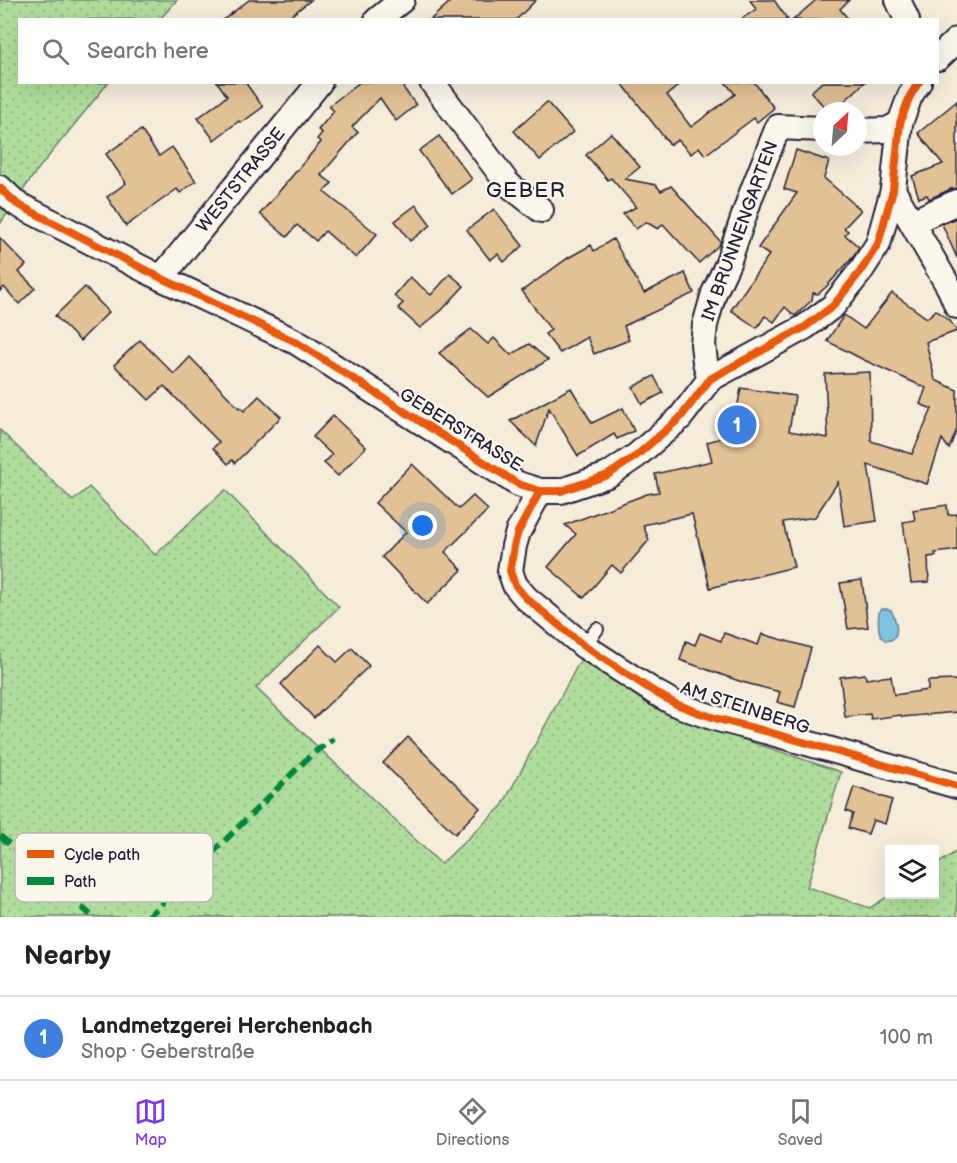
<!DOCTYPE html>
<html lang="en">
<head>
<meta charset="utf-8">
<style>
  body { margin:0; font-family:"Balsamiq Sans",sans-serif; background:#f6f6f6; color:#222 }
  .controls { position:absolute; right:18px; bottom:18px; display:grid; overflow:hidden; border-radius:0px; box-shadow:0 6px 24px #0002 }
  .controls button { width:54px; height:54px; display:grid; place-items:center; padding:0; border:0; border-bottom:2px solid #e0e0e0; background:#fff; color:#222; font:30px sans-serif }
  .compass { position:absolute; left:813px; top:102px; width:54px; height:54px; border-radius:50%; background:#fff; box-shadow:0 6px 24px #0002; rotate:26deg }
  .you { position:absolute; left:423px; top:526px; width:21px; height:21px; margin:-15px; border:4px solid #fff; border-radius:50%; background:#1a73e8; box-shadow:0 0 0 9px #1a73e833 }
  .badge { display:grid; place-items:center; width:39px; height:39px; border-radius:50%; background:#7c3aed; color:#fff; font-size:20px; font-weight:700 }
  .pin { position:absolute; translate:-50% -50%; border:3px solid #fff; box-shadow:0 2px 6px #0006 }
  .list { margin:0; padding:0; list-style:none }
  h2 { display:flex; justify-content:space-between; align-items:center; height:78px; margin:0; padding:0 24px; font-size:26px }
  h2 small { font-size:20px; font-weight:400; color:#767676 }
  .list li { display:grid; grid-template-columns:39px 1fr auto; gap:18px; align-items:center; box-sizing:border-box; height:84px; padding:0 24px; border-top:2px solid #e0e0e0 }
  .list b { display:block; font-size:22px; white-space:nowrap }
  .list p { margin:0; font-size:20px; white-space:nowrap; color:#767676 }
  .list em { font-size:20px; font-style:normal; color:#767676 }
  .icon { flex:none; width:33px; height:33px; fill:none; stroke:currentColor; stroke-width:2; stroke-linecap:round; stroke-linejoin:round }
  .map { position:relative; flex:none; width:957px; height:917px; overflow:hidden }
  .search { position:absolute; background:#fff; box-shadow:0 6px 24px #0002; left:18px; right:18px; top:18px; height:66px; display:flex; align-items:center; gap:15px; box-sizing:border-box; padding:0 21px; border-radius:0px; color:#767676; font-size:22px }
  .sheet { height:162px; background:#fff }
  nav { display:flex; justify-content:space-around; align-items:center; box-sizing:border-box; height:84px; border-top:2px solid #e0e0e0; background:#fff; font-size:16px; color:#767676 }
  nav a { display:grid; justify-items:center; gap:3px }
  nav .on { color:#7c3aed }
  .map>svg:first-child { display:block }
  .grass { fill:url(#grass-dots); stroke:#68806c; stroke-width:1.5 }
  .water { fill:#80c3e1; stroke:#5a839f; stroke-width:1.5 }
  .building { fill:#e2c194; stroke:#22223b; stroke-width:1.5 }
  .lines { fill:none; stroke-linecap:round; stroke-linejoin:round }
  .service-casing { stroke:#22223b; stroke-width:16 }
  .minor-casing { stroke:#22223b; stroke-width:28 }
  .service { stroke:#fbf7ec; stroke-width:12 }
  .minor { stroke:#fbf7ec; stroke-width:24 }
  .quiet { stroke:#00873e; stroke-width:6; stroke-dasharray:12 6; stroke-linecap:butt }
  .cycleway-casing { stroke:#fbf7ec; stroke-width:11 }
  .cycleway { stroke:#e8590c; stroke-width:8 }
  .labels { text-anchor:middle; dominant-baseline:central; stroke-width:4.5; stroke-linejoin:round; paint-order:stroke }
  .street-label { font-size:18px; fill:#22223b; stroke:#fbf7ec }
  .quarter-label { font-size:21px; letter-spacing:1.5px; fill:#22223b; stroke:#fbf7ec }
  .key { fill:#fbf7ec; stroke:#bab7b7; stroke-width:1.5 }
  .key-label { font-size:16px; fill:#22223b }
</style>
</head>
<body>
<div class="map">
<svg width="957" height="917" viewBox="0 0 957 917">
  <defs>
    <pattern id="grass-dots" width="8" height="8" patternUnits="userSpaceOnUse" patternTransform="scale(1.5)"><rect width="8" height="8" fill="#afdd9c"/><path d="M2 2h.1M6 6h.1" fill="none" stroke="#96bd87" stroke-width="1.8" stroke-linecap="round"/></pattern>
  </defs>
  <rect width="100%" height="100%" fill="#f6ecda"/>
  <filter id="ink" filterUnits="userSpaceOnUse"><feTurbulence type="fractalNoise" baseFrequency=".0167" numOctaves="2"/><feDisplacementMap in="SourceGraphic" scale="12" xChannelSelector="R" yChannelSelector="G"/><feConvolveMatrix kernelMatrix="1 2 1 2 8 2 1 2 1" color-interpolation-filters="sRGB"/></filter>
  <g filter="url(#ink)">
    <g class="grass">
      <polygon points="0,0 177,0 160,19 20,20 20,82 108,83 35,173 0,224"/>
      <polygon points="0,430 73,501 89,487 155,555 225,490 339,607 256,688 441,864 502,806 583,655 670,715 841,772 807,887 870,908 890,895 934,894 935,866 957,851 957,917 0,917"/>
    </g>
    <path class="water" d="M 881,609 L 887,609 L 891,610 C 894,616 898,627 896,634 C 894,641 885,643 881,636 C 878,631 878,619 879,612 Z"/>
    <g class="building">
      <polygon points="249,0 311,0 285,20 223,20"/>
      <polygon points="452,0 536,0 516,20 430,20"/>
      <polygon points="750,0 774,0 788,20 740,20 756,9"/>
      <polygon points="816,0 849,0 840,9 849,20 793,20"/>
      <polygon points="217,82 245,82 263,107 241,123 239,121 214,140 198,118 227,96"/>
      <polygon points="360,82 399,82 416,105 396,121 380,98 352,127 358,132 321,175 332,183 324,192 377,234 356,258 325,231 316,241 297,225 287,237 260,214 321,142 317,139 322,133 318,130 334,111 329,106"/>
      <polygon points="621,82 683,82 667,95 691,127 735,94 725,82 754,82 774,108 757,122 754,118 705,155 699,147 691,154 678,140 670,145"/>
      <polygon points="822,82 865,82 834,111 828,111 811,92"/>
      <polygon points="957,101 957,188 951,189 929,199 927,195 919,198 912,176 943,164 918,133"/>
      <polygon points="547,102 573,132 540,160 514,131"/>
      <polygon points="141,130 159,156 172,147 196,181 180,193 177,189 126,226 107,197 126,183 106,154"/>
      <polygon points="611,133 640,167 625,179 656,185 661,191 671,186 720,241 720,244 699,263 663,224 658,229 646,222 636,229 623,214 636,207 611,178 608,180 586,155"/>
      <polygon points="439,136 472,179 452,194 419,151"/>
      <polygon points="796,150 829,161 824,178 861,210 844,228 848,231 845,235 859,247 853,257 826,287 818,294 813,293 812,300 795,316 785,307 774,322 765,316 757,328 731,310 769,255 758,248 797,193 784,189"/>
      <polygon points="416,205 431,225 410,241 395,221"/>
      <polygon points="494,209 523,246 504,262 498,254 490,260 467,230"/>
      <polygon points="957,218 957,258 942,224"/>
      <polygon points="0,238 26,265 19,272 35,288 19,304 4,287 0,291"/>
      <polygon points="613,239 644,293 685,273 694,293 624,326 629,340 594,354 587,337 560,353 545,334 551,330 522,291 568,258 591,245 594,251"/>
      <polygon points="450,274 464,286 442,310 420,328 398,308 403,303 394,296 410,277 431,295"/>
      <polygon points="85,287 109,312 80,341 55,316"/>
      <polygon points="892,293 927,318 936,310 950,321 957,331 926,342 935,380 957,390 957,429 949,449 942,439 927,484 868,465 877,521 844,526 838,482 815,517 783,522 794,567 710,588 692,514 643,525 649,540 621,573 612,565 584,598 548,567 576,534 565,525 647,494 659,492 655,474 712,461 707,442 733,435 729,416 736,414 741,388 795,396 789,431 828,438 825,374 870,372 871,441 912,454 932,409 920,404 926,388 864,360 827,341 844,315 864,329"/>
      <polygon points="471,329 488,344 494,338 511,355 529,344 548,360 488,397 439,353"/>
      <polygon points="140,340 174,374 190,357 239,408 240,407 244,411 259,396 281,417 235,463 232,460 228,464 213,448 219,442 164,386 149,400 114,365"/>
      <polygon points="654,376 663,393 642,404 633,387"/>
      <polygon points="571,388 592,423 623,408 634,431 617,439 614,434 578,456 549,408 536,446 510,421"/>
      <polygon points="333,416 366,447 338,476 324,463 332,455 313,437"/>
      <polygon points="412,464 459,509 473,496 488,510 445,552 462,570 427,604 382,557 406,532 375,503"/>
      <polygon points="947,505 948,515 957,514 957,550 935,553 936,556 928,557 929,582 911,583 903,522 915,520 913,510"/>
      <polygon points="862,580 868,627 848,629 840,583"/>
      <polygon points="700,633 721,641 724,633 758,645 762,634 811,648 795,707 777,702 780,692 742,682 680,660 686,641 695,645"/>
      <polygon points="320,645 337,662 352,648 369,666 314,718 281,684"/>
      <polygon points="865,674 866,679 891,676 894,695 928,690 928,681 957,680 957,712 902,717 901,715 871,719 870,714 845,717 840,677"/>
      <polygon points="408,737 480,808 455,834 383,763"/>
      <polygon points="854,787 892,800 885,824 873,820 868,834 848,828 853,814 846,811"/>
    </g>
    <g class="lines">
      <g class="service-casing">
        <polyline id="service" points="584,646 597,629"/>
      </g>
      <g class="minor-casing">
        <g id="minor">
          <polyline points="898,0 907,20"/>
          <polyline points="377,20 402,0"/>
          <polyline points="938,58 957,40"/>
          <polyline points="432,82 508,184 541,210"/>
          <polyline points="858,131 887,130 900,123"/>
          <polyline points="0,188 17,204 161,278 296,342 518,484 540,491 561,491 608,475 636,456 680,418 710,379 805,327 833,306 860,272 878,244 893,190 900,123 910,96 919,82"/>
          <polyline points="893,190 950,289 957,306"/>
          <polyline points="912,222 957,202"/>
          <polyline points="161,278 320,82"/>
          <polyline points="710,379 705,362 703,344 705,325 714,293 728,263 751,195 778,127 822,129"/>
          <polyline points="540,491 518,532 514,546 510,571 515,585 526,598 584,646 656,693 676,704 697,712 718,719 765,731 957,786"/>
        </g>
      </g>
      <use href="#service" class="service"/>
      <use href="#minor" class="minor"/>
      <g class="quiet">
        <polyline points="0,836 93,917"/>
        <polyline points="148,917 312,754 334,739"/>
      </g>
      <g class="cycleway-casing">
        <g id="cycleway">
          <polyline points="0,188 17,204 161,278 296,342 518,484 540,491 561,491 608,475 636,456 680,418 710,379 805,327 833,306 860,272 878,244 893,190 900,123 910,96 919,82"/>
          <polyline points="540,491 518,532 514,546 510,571 515,585 526,598 584,646 656,693 676,704 697,712 718,719 765,731 957,786"/>
        </g>
      </g>
      <use href="#cycleway" class="cycleway"/>
    </g>
  </g>
  <g class="labels">
    <g class="street-label">
      <text transform="translate(241 180) rotate(-51)">WESTSTRASSE</text>
      <text transform="translate(740 231) rotate(-70)">IM BRUNNENGARTEN</text>
      <text transform="translate(461 430) rotate(32)">GEBERSTRASSE</text>
      <text transform="translate(745 708) rotate(18)">AM STEINBERG</text>
    </g>
    <g class="quarter-label">
      <text x="526" y="190">GEBER</text>
    </g>
  </g>
  <rect x="15" y="833" width="198" height="69" rx="9" class="key"/>
  <rect x="27" y="850" width="27" height="8" fill="#e8590c"/>
  <rect x="27" y="877" width="27" height="8" fill="#00873e"/>
  <g class="key-label">
    <text x="64" y="860">Cycle path</text>
    <text x="64" y="887">Path</text>
  </g>
</svg>
<div class="controls">
<button><svg class="icon" aria-label="layers" viewBox="0 0 24 24"><path d="M12 4l9 5-9 5-9-5zM3 14l9 5 9-5"/></svg></button>
</div>
<svg class="compass" viewBox="-18 -18 36 36"><path d="M0-13l5 13h-10z" fill="#e53935"/><path d="M0 13l5-13h-10z" fill="#767676"/></svg>
<div class="you"></div>
<div class="pin badge" style="left:737px;top:425px;background:#3f7fe0">1</div>
<div class="search"><svg class="icon" aria-label="search" viewBox="0 0 24 24"><circle cx="10" cy="10" r="6"/><path d="M15 15l6 6"/></svg>Search here</div>
</div>
<section class="sheet">
<h2>Nearby<small></small></h2>
<ul class="list">
<li><span class="badge" style="background:#3f7fe0">1</span><div><b>Landmetzgerei Herchenbach</b><p>Shop · Geberstraße</p></div><em>100 m</em></li>
</ul>
</section>
<nav>
<a class="on"><svg class="icon" aria-label="map" viewBox="0 0 24 24"><path d="M3 6l6-2 6 2 6-2v14l-6 2-6-2-6 2zM9 4v14M15 6v14"/></svg>Map</a>
<a><svg class="icon" aria-label="directions" viewBox="0 0 24 24"><path d="M12 3l9 9-9 9-9-9zM9 14v-3h6M13 9l2 2-2 2"/></svg>Directions</a>
<a><svg class="icon" aria-label="saved" viewBox="0 0 24 24"><path d="M7 4h10v16l-5-4-5 4z"/></svg>Saved</a>
</nav>
</body>
</html>
